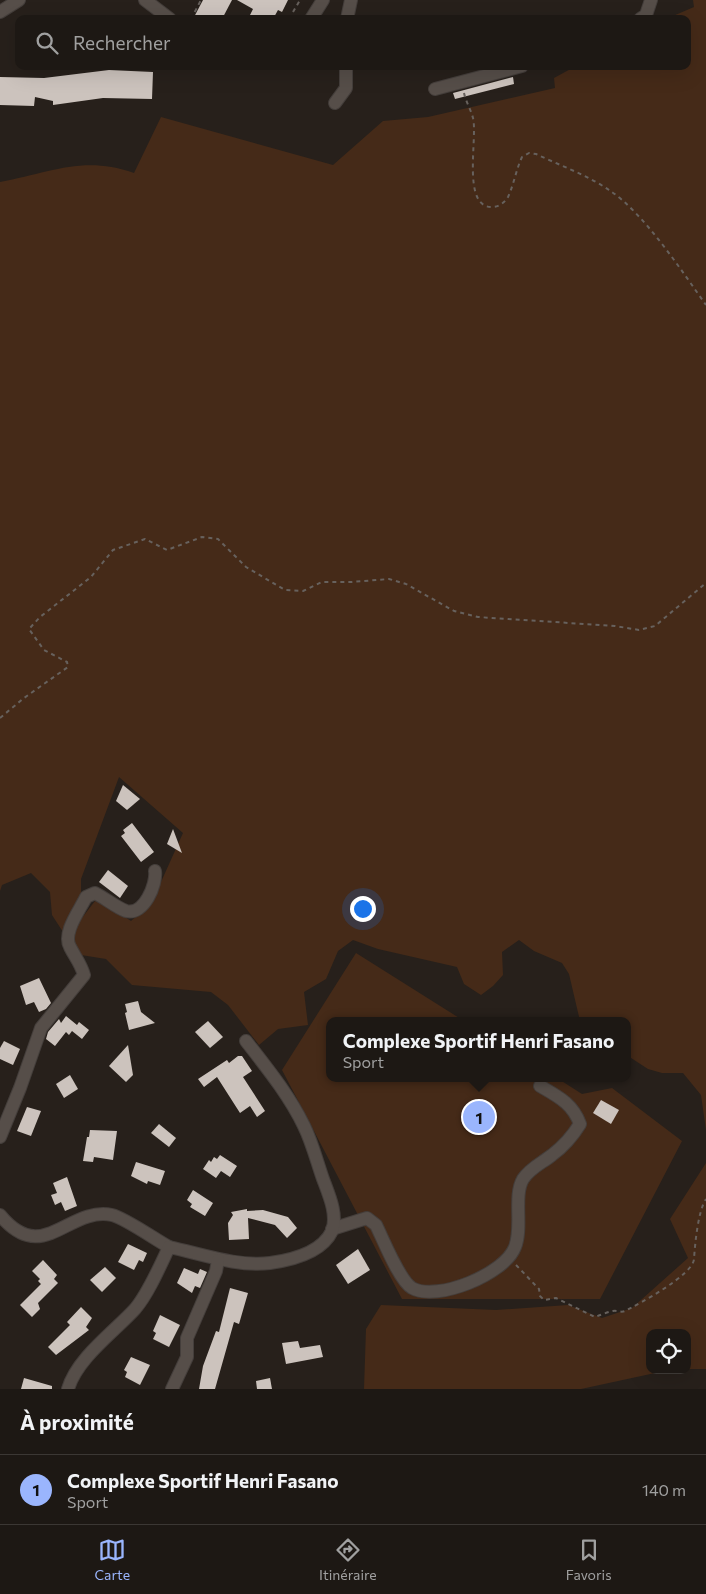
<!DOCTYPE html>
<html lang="fr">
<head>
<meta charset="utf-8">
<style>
  body { margin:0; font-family:Commissioner,sans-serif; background:#2a2522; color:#f1f3f6 }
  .controls { position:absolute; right:15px; bottom:15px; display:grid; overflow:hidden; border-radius:10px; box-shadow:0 5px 20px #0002 }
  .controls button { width:45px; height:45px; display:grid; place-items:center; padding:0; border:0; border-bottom:1px solid #3b3734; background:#1d1814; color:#f1f3f6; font:25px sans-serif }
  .you { position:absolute; left:362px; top:908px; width:18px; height:18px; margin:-12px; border:4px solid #fff; border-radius:50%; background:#1a73e8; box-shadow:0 0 0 8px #1a73e833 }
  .badge { display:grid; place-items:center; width:32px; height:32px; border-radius:50%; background:#9ab5fd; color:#111; font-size:16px; font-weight:700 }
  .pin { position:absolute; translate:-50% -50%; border:2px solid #fff; box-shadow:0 1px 5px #0006 }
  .popup { position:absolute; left:326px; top:1017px; width:305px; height:65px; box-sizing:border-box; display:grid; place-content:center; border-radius:10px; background:#1d1814; filter:drop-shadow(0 1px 4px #0005); font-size:16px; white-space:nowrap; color:#a0a0a0 }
  .popup b { font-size:19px; color:#f1f3f6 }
  .popup::after { content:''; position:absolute; left:50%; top:100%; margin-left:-10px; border:10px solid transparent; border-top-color:#1d1814 }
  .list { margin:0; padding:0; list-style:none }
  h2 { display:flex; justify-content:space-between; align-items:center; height:65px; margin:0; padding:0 20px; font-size:21px }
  h2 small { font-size:16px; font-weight:400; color:#a0a0a0 }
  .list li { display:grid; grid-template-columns:32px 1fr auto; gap:15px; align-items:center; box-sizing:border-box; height:70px; padding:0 20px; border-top:1px solid #3b3734 }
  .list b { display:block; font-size:19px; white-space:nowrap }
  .list p { margin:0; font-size:16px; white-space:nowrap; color:#a0a0a0 }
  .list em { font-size:16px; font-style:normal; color:#a0a0a0 }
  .icon { flex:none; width:28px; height:28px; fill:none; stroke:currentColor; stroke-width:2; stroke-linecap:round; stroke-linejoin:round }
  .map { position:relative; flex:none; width:706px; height:1389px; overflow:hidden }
  .search { position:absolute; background:#1d1814; box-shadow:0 5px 20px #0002; left:15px; right:15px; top:15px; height:55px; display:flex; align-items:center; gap:12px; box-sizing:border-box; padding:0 18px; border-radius:10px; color:#a0a0a0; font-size:19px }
  .sheet { height:135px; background:#1d1814 }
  nav { display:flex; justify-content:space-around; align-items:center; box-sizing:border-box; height:70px; border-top:1px solid #3b3734; background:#1d1814; font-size:14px; color:#a0a0a0 }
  nav a { display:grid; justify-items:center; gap:2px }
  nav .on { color:#9ab5fd }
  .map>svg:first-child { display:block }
  .green { fill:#452a18 }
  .building { fill:#ccc3bd }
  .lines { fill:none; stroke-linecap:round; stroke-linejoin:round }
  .minor-casing { stroke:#443e3b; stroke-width:14 }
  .path { stroke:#67615d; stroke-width:2; stroke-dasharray:4 4; stroke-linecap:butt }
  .minor { stroke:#564e49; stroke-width:12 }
</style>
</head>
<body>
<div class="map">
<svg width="706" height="1389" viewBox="0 0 706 1389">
  <rect width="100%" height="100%" fill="#27201b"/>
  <g class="green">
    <path d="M 693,0 L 706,0 L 706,1130 L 701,1095 L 683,1073 L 662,1073 L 648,1069 L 628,1056 L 628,1021 L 580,1021 L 569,974 L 562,963 L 534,951 L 519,940 L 502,952 L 503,975 L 493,986 L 481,995 L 464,984 L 457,967 L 378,949 L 353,940 L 338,951 L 326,979 L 304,992 L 308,1025 L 278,1029 L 259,1045 L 228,1005 L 211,992 L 132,985 L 106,959 L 81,955 L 73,939 L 78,923 L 95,901 L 107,905 L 131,921 L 152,902 L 183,833 L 119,777 L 81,879 L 81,894 L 63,932 L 52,915 L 50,892 L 31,873 L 2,885 L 0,891 L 0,182 C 50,173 83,155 134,173 L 161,117 L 333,165 L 383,121 L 428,117 L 555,88 L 554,78 L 576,66 L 687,66 L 687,19 L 666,19 L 694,7 Z"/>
    <polygon points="356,953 464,1021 330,1021 330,1078 557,1078 582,1094 612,1088 682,1141 600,1299 402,1299 282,1070"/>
    <polygon points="706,1163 706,1369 687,1369 687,1333 650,1333 650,1370 669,1370 581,1389 364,1389 366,1329 381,1305 496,1310 568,1305 602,1318 632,1308 688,1258 670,1219"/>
  </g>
  <g class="building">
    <polygon points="203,0 232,0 222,19 193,19"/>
    <polygon points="237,0 288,0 282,12 278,10 273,19 248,19 253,9"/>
    <polygon points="109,70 153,72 152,99 103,98 53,105 53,101 35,97 34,106 0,105 0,77 44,78"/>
    <polygon points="513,77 514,84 455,99 453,93"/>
    <polygon points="123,785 140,799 127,810 116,801"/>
    <polygon points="132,823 154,852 141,862 121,836 125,833 123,830"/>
    <polygon points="173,829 182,853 167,844"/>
    <polygon points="108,870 128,886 120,898 99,882"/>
    <polygon points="39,978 51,1003 46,1009 39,1012 34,1002 26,1005 20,986"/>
    <polygon points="138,1001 141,1012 155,1023 129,1030 125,1013 127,1012 125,1004"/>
    <polygon points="66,1016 77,1025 79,1022 89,1030 82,1039 72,1031 69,1035 66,1032 55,1046 46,1039 48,1032 59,1019 61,1023"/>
    <polygon points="208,1021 223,1037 210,1048 195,1032"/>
    <polygon points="4,1041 20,1049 13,1065 0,1059 0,1048"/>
    <polygon points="128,1045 133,1075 126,1082 109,1066"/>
    <polygon points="238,1056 242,1056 252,1071 243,1077 265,1111 257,1117 250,1106 240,1113 217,1077 204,1087 198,1079 227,1060 229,1063"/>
    <polygon points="70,1075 78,1089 64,1098 56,1084"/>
    <polygon points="601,1100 619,1110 611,1124 593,1113"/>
    <polygon points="27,1107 41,1111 31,1136 17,1131"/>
    <polygon points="159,1124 176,1138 169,1147 151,1133"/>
    <polygon points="90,1130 117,1131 113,1160 94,1157 93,1162 83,1161 87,1137 89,1137"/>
    <polygon points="220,1155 237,1166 230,1177 221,1171 216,1178 203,1169 209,1160 211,1162 214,1157 217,1159"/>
    <polygon points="136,1162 165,1171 160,1185 148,1181 147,1184 131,1176"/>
    <polygon points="67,1177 77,1206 65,1211 61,1202 55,1205 51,1195 57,1193 53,1183"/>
    <polygon points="193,1190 213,1203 205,1216 190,1207 192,1204 187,1200"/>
    <polygon points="247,1209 247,1211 263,1210 288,1217 297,1228 287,1238 275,1225 248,1218 249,1239 229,1240 228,1223 233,1215 231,1212"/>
    <polygon points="128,1244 147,1253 143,1262 139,1260 134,1270 118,1262"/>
    <polygon points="358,1249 370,1270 348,1284 336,1265"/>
    <polygon points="43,1260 57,1275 54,1279 58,1283 38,1303 40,1309 32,1317 20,1305 41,1284 38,1281 40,1279 32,1271"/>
    <polygon points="105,1267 116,1278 102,1292 90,1280"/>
    <polygon points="184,1268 198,1274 200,1269 207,1272 200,1288 195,1286 192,1293 177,1283"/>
    <polygon points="230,1288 248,1293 239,1324 234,1322 215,1389 199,1389 203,1366 216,1331 219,1332"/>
    <polygon points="81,1307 92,1318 86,1327 89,1330 56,1355 48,1347 70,1325 67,1322"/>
    <polygon points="160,1315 180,1325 169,1347 153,1339 156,1333 153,1331"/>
    <polygon points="298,1341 300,1348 320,1345 323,1357 286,1364 282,1343"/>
    <polygon points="131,1357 150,1365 140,1385 125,1377 127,1372 124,1370"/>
    <polygon points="24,1378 52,1386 52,1389 21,1389"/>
    <polygon points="270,1378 272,1389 257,1389 256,1381"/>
  </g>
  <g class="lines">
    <g class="minor-casing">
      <g id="minor">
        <polyline points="145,0 170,19"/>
        <polyline points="0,12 19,0"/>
        <polyline points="311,19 323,0"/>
        <polyline points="347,19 351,0"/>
        <polyline points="640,19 646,15 651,0"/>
        <polyline points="435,89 522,66"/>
        <polyline points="335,103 346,88 346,66"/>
        <path d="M 0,1137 L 20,1088 L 41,1028 L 84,975 C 81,964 75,957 70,947 C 62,933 80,910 86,897 L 95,893 C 105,898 117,908 126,911 C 144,916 157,884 155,871"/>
        <path d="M 0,1215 C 43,1267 68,1206 112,1215 C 125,1218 156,1240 169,1247"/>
        <path d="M 332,1229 L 367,1218 L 376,1225 C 383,1239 399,1280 412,1288 C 437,1302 505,1274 515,1247 C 523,1227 513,1196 523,1179 C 530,1168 542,1163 552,1155 C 564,1146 572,1137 580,1124 C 573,1104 559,1097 540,1086"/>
        <path d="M 68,1389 C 77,1358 114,1332 135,1309 C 148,1294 160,1266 169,1247 C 202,1254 237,1267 270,1263 C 292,1260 322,1252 332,1231 C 338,1215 329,1195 323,1179 C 317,1162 312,1142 304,1126 C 289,1095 267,1068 246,1041"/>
        <polyline points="172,1389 187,1357 187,1338 216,1271 218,1260"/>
      </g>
    </g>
    <g class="path">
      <polyline points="191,19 201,0"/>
      <polyline points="289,19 300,0"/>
      <path d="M 464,93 C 466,102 471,110 473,118 C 478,138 461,209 493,207 C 499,207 505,202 508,197 C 514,184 516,170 522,157 L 529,153 L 536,154 C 559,165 587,175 609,190 C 644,213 681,270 706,305"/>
      <polyline points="0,718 24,698 68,667 67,662 44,650 29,629 40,617 91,577 113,550 145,539 167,550 202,537 218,539 246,567 285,590 303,591 322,582 351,582 389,579 406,584 454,611 478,617 615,626 639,630 655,626 706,583"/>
      <path d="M 516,1265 L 539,1289 L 540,1296 L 544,1300 L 556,1298 L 595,1317 C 601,1315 607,1312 613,1311 C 617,1310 621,1313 625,1311 C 639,1304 693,1275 694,1259 C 695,1244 698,1211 706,1199"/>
    </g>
    <use href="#minor" class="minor"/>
  </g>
</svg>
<div class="controls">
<button><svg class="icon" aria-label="locate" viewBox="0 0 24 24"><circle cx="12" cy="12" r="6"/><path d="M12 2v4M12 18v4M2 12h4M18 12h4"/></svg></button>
</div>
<div class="you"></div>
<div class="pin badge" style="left:479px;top:1117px">1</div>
<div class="popup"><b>Complexe Sportif Henri Fasano</b>Sport</div>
<div class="search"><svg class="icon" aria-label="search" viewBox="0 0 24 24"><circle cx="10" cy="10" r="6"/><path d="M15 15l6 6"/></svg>Rechercher</div>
</div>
<section class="sheet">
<h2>À proximité<small></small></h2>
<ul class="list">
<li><span class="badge">1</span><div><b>Complexe Sportif Henri Fasano</b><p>Sport</p></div><em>140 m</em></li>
</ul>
</section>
<nav>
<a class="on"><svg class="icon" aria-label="map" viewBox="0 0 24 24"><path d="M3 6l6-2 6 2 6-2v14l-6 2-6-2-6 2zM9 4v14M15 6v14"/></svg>Carte</a>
<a><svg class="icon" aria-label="directions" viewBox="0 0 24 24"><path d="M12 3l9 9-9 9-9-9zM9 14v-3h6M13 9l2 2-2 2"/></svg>Itinéraire</a>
<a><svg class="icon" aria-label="saved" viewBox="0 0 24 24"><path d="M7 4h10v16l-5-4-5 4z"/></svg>Favoris</a>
</nav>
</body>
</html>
